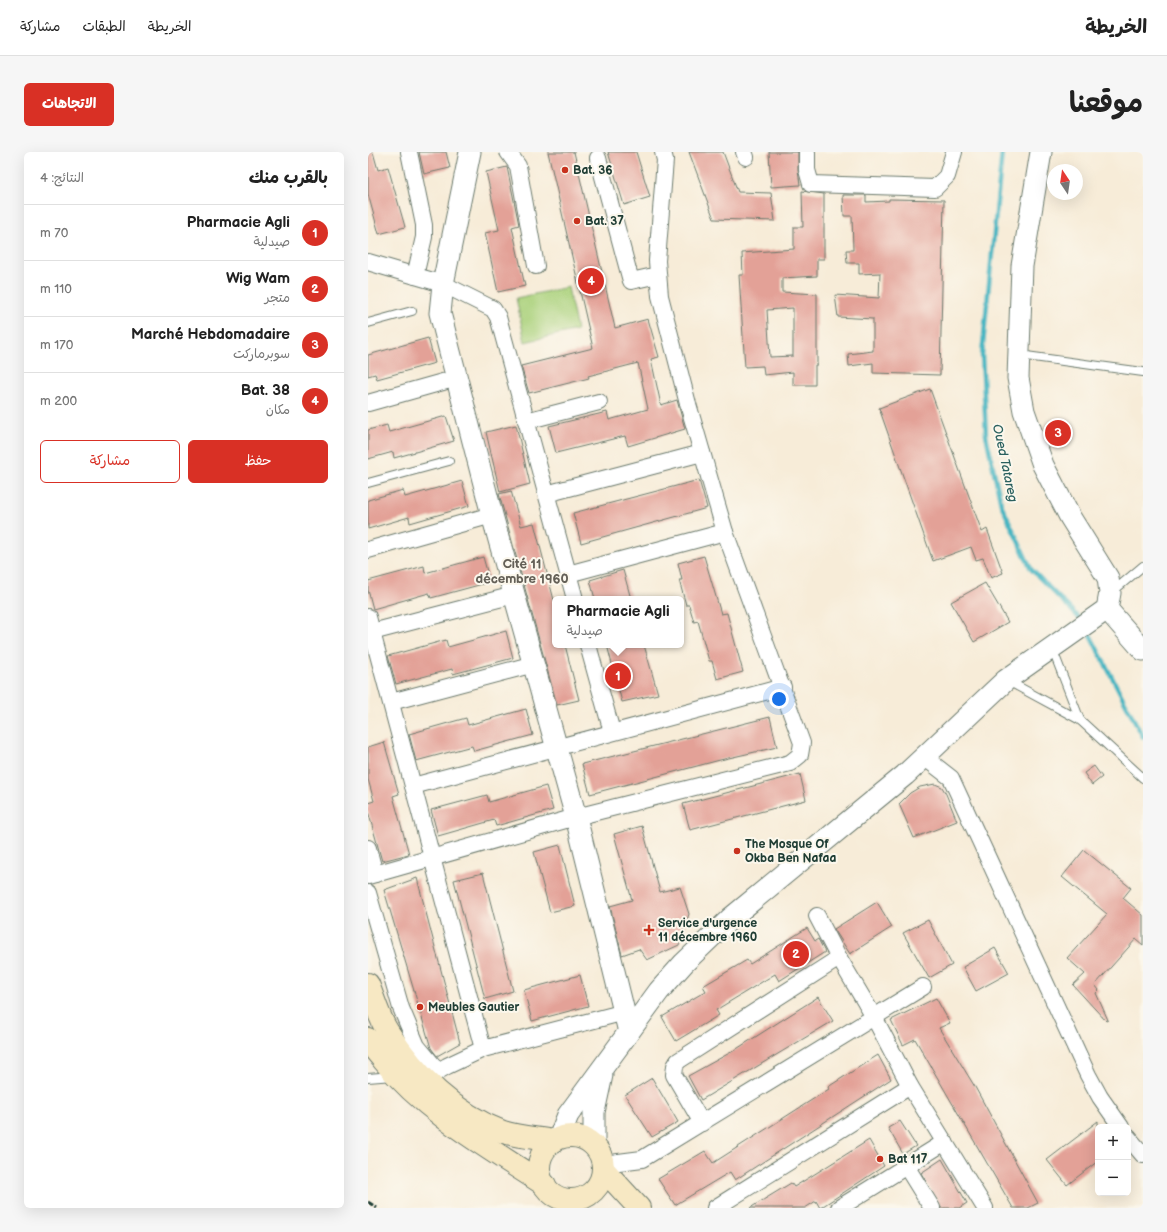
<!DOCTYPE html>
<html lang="ar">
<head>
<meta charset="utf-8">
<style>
  body { margin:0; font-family:"Balsamiq Sans","Playpen Sans Arabic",sans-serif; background:#f6f6f6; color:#222; direction:rtl }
  .controls { position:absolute; right:12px; bottom:12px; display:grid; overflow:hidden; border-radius:6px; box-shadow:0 4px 16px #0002 }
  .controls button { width:36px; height:36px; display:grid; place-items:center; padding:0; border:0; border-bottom:1px solid #e0e0e0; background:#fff; color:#222; font:20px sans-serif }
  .compass { position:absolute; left:679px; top:12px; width:36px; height:36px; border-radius:50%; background:#fff; box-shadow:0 4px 16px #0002; rotate:347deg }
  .you { position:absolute; left:411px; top:547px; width:14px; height:14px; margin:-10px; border:3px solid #fff; border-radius:50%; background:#1a73e8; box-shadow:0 0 0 6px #1a73e833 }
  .badge { display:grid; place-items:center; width:26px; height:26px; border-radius:50%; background:#d93025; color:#fff; font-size:13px; font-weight:700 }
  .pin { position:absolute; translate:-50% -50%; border:2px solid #fff; box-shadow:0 1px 4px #0006 }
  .popup { position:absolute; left:184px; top:444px; width:132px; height:52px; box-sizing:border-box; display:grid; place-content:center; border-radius:6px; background:#fff; filter:drop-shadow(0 1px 3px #0005); font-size:13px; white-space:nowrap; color:#767676 }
  .popup b { font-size:15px; color:#222 }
  .popup::after { content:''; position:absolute; left:50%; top:100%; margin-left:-8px; border:8px solid transparent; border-top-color:#fff }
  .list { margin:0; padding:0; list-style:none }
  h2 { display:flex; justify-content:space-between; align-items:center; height:52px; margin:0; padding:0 16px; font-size:17px }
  h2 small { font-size:13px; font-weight:400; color:#767676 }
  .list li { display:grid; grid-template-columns:26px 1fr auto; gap:12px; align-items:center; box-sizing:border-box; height:56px; padding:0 16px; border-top:1px solid #e0e0e0 }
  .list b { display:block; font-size:15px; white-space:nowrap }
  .list p { margin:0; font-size:13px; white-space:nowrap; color:#767676 }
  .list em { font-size:13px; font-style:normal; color:#767676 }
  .actions { display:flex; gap:8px; padding:12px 16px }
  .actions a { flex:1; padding:9px 0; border:1px solid #d93025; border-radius:6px; text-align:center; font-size:14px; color:#d93025 }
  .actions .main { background:#d93025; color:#fff }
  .map { position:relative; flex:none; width:775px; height:1056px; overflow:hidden; direction:ltr; border-radius:6px }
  header { display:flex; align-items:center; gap:24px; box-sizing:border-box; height:56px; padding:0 20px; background:#fff; border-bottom:1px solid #e0e0e0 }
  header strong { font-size:19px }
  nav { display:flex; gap:22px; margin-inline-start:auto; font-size:14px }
  .intro { display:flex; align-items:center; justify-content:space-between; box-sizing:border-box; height:96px; padding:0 24px }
  h1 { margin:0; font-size:28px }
  .button { padding:10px 18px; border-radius:6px; background:#d93025; color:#fff; font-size:14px; font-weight:700 }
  main { display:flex; gap:24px; padding:0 24px }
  aside { flex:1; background:#fff; border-radius:6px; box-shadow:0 4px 16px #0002 }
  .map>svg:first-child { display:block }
  .green { fill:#abd27d; stroke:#658858 }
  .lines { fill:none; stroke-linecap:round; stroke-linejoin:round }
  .stream { stroke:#48b6c2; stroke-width:4.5 }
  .building { fill:#e3a197; fill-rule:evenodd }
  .service-casing { stroke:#6b7a6d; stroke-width:10 }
  .minor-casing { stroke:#6b7a6d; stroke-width:18 }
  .tertiary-casing { stroke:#6b7a6d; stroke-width:23 }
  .secondary-casing { stroke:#6b7a6d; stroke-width:24 }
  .service { stroke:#fff; stroke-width:8 }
  .minor { stroke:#fff; stroke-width:16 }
  .tertiary { stroke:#fff; stroke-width:21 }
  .secondary { stroke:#f7e8c3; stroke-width:22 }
  .rail { stroke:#1f3d34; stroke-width:3; stroke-dasharray:6 3; stroke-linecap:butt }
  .poi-dot { fill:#c8321e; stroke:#fbf7ec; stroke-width:1.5 }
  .labels { text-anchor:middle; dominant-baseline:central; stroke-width:4; stroke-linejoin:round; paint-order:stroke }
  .poi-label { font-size:12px; font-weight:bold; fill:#1f3d34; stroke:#fbf7ec; text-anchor:start }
  .water-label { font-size:13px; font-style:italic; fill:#2b615f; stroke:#fbf7ec }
  .neighbourhood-label { font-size:13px; font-weight:bold; fill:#646057; stroke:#fbf7ec }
</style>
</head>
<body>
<header>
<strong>الخريطة</strong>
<nav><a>الخريطة</a><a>الطبقات</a><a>مشاركة</a></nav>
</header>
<div class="intro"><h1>موقعنا</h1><a class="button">الاتجاهات</a></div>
<main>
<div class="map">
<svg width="775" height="1056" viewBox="0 0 775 1056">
  <rect width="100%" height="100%" fill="#fbf7ec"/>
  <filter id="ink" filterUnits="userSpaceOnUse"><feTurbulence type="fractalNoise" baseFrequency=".025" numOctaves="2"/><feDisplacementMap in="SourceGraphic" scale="8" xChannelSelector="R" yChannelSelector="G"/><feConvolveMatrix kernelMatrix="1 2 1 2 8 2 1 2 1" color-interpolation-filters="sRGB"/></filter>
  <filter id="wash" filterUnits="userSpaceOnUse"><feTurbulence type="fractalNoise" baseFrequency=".012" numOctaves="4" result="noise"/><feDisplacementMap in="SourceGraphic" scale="16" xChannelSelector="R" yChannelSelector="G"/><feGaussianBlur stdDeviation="0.9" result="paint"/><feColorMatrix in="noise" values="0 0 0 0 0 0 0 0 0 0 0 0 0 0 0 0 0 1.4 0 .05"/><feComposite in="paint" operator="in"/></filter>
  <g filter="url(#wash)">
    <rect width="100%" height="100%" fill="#f7ecd8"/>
    <polygon class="green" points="200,135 209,178 157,190 148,146"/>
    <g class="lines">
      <g class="stream">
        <polyline points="634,0 614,203 618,283 633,352 663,417 714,469"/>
        <polyline points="719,477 775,585"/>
      </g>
    </g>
    <g id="blocks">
      <g class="building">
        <polygon points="0,0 5,0 10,18 20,15 37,75 11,82 0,42"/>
        <polygon points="51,0 78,0 82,16 56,22"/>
        <polygon points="180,0 206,0 247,176 280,167 291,205 283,207 293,253 309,248 317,277 260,294 257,284 188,301 181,274 239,260 241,268 280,257 270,211 220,224 221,226 161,241 153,214 225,196"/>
        <polygon points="240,0 268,0 282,45 256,53"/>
        <polygon points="321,0 355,0 370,40 403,41 407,69 346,67"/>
        <polygon points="401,0 430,0 430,18 432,33 403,35"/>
        <polygon points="139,15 151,73 144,75 157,134 130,140 117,81 131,78 118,20"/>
        <path d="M 434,39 L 456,42 L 456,107 L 449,107 L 449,124 L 414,126 L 414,140 L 449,142 L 449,213 L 447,213 L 447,233 L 425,233 L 425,220 L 396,223 L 395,214 L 377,215 L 371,123 L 375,123 L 374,101 L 426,97 L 426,75 L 435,75 ZM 425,156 L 425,204 L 402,205 L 399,158 Z"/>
        <polygon points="475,43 498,43 498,50 521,49 521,47 576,48 572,223 505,221 505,211 481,214 480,202 505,199 505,167 470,165 467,143 511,146 512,121 491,122 491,111 479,111 478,98 485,98 484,64 476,64"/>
        <polygon points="60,186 67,211 9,227 7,222 0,224 0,203"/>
        <polygon points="562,237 614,380 619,377 635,421 623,426 615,406 608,408 603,395 565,409 511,256"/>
        <polygon points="78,264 86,289 26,306 25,300 0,307 0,278 19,273 21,280"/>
        <polygon points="148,273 162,332 132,340 118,280"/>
        <polygon points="331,328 339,356 213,391 205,361"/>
        <polygon points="94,329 101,354 42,371 41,365 0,377 0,348 35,338 37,345"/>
        <polygon points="143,339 153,374 166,371 187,452 187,493 197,493 211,548 189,553 131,342"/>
        <polygon points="336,404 353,462 359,461 375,520 349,527 344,509 341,509 330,469 326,470 321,453 318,453 311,428 314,428 310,411"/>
        <polygon points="115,405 122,430 63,446 61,441 5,457 0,438 0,429 56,414 57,421"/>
        <polygon points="255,418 263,447 227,447 222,428"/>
        <polygon points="617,431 640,470 606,490 583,450"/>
        <polygon points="138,479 145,506 85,522 84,517 28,532 20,504 78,488 80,495"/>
        <polygon points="239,493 276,493 290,542 254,550"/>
        <polygon points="158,557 165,583 106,599 104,594 48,609 41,582 98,566 100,573"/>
        <polygon points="402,565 409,595 352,608 222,642 214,612"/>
        <polygon points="16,590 31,642 25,644 41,702 14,709 0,659 0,651 6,649 0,627 0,595"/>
        <polygon points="726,614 734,625 724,633 716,621"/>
        <polygon points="432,622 438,648 322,678 315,652"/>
        <polygon points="567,632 574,635 578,642 589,669 546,686 531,652 542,641 552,635"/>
        <polygon points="178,634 185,658 128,674 126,668 70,684 63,658 119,643 121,650"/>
        <polygon points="274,674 292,740 312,735 321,762 311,793 279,808 271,797 254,803 242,754 264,748 246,682"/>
        <polygon points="192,693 207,754 182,760 166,700"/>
        <polygon points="716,698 763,736 755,746 775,763 775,793 768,787 727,833 731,838 728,841 740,868 738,869 705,833 717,822 699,806 739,762 694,725"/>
        <polygon points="115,721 145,839 117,847 86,728"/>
        <polygon points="49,726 92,891 69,904 63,896 16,738"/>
        <polygon points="509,750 524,775 482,802 466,777"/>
        <polygon points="560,768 584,813 561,826 535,781"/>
        <polygon points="439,776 447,789 450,787 457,800 411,829 407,822 348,858 351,863 308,889 294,865 338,839 335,834 379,808 382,812"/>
        <polygon points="627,796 641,821 608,839 595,815"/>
        <polygon points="212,823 220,854 164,869 156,838"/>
        <polygon points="450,845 465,869 333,948 320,924 367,898"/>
        <polygon points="568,846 582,871 571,876 607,935 670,1051 660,1056 645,1056 547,887 535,893 523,868"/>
        <polygon points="510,903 523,927 367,1028 362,1020 307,1053 290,1027 337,999 345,1011 461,937 460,935"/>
        <polygon points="284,926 310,970 284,985 257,943"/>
        <polygon points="532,969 548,994 535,1002 520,976"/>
        <polygon points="730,969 730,1009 699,1033 679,1008"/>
        <polygon points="501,988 516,1014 452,1056 448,1049 437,1056 382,1056 423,1031 426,1035"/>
        <polygon points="574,1007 599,1051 591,1056 573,1056 553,1021"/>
      </g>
    </g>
  </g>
  <g filter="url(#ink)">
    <use href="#blocks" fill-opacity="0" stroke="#6b7a6d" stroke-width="1"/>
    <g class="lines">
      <g class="service-casing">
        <g id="service">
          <polyline points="0,171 44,159"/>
          <polyline points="651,203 775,220"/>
          <polyline points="0,331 81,309"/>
          <polyline points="743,441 775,414"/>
          <polyline points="684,496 712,568"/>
          <polyline points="640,529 712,568 775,626"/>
          <polyline points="0,926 25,924"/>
        </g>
      </g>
      <g class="minor-casing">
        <g id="minor">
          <polyline points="41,0 56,73 56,85 47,124"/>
          <polyline points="140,0 150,14 168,114"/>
          <polyline points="376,0 378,5"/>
          <polyline points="439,0 439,18 443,32 567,36 579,24 586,0"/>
          <polyline points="230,6 263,129 290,123"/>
          <polyline points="0,110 75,132 125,157 130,165 207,447"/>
          <polyline points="0,251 89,226"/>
          <polyline points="158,269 231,250"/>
          <polyline points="178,342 334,301"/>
          <polyline points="0,398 124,363"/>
          <polyline points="200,422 357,380"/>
          <polyline points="0,465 115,897 257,860"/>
          <polyline points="4,480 146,443"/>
          <polyline points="220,493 244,580"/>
          <polyline points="23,550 166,512"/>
          <polyline points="556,605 583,626 720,923 732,945 753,975"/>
          <polyline points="45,634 415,535"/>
          <polyline points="0,696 7,722"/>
          <polyline points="0,724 208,665 422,611 432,603 434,591 357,380 320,252 292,144 289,109 297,8 295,0"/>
          <polyline points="0,741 33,856 49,894 70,919"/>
          <polyline points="449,764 471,806 506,865 542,934 617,1056"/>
          <polyline points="60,925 79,914 115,897"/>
          <polyline points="334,971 306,923 307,914 310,909 471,806"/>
          <polyline points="760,985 775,1003"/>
          <polyline points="235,1012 274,1007 555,835"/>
          <polyline points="538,1014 564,1056"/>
          <polyline points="347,1056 542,934"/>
          <polyline points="471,1056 577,990"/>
        </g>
      </g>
      <g class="tertiary-casing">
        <g id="tertiary">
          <polyline points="102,0 75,132 72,161 124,363 208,665 261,880"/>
          <polyline points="739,457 775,498"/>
          <polyline points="191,986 200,963 291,839 316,811 363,766 537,623 638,528 739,457 742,441 740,426 702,365 675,313 656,259 650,226 654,114 673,0"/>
          <polyline points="226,993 226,960 234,923"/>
        </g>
      </g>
      <g class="secondary-casing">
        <g id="secondary">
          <path d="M 0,832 C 6,847 11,866 20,880 C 47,923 87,962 135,980 C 151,985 170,986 186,989"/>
          <path d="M 0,887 C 3,895 11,902 16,909 C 59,962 121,996 177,1033"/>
          <circle cx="203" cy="1016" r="32"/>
          <polyline points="235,1017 271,1056"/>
        </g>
      </g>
      <use href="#service" class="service"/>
      <use href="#minor" class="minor"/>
      <use href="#tertiary" class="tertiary"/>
      <use href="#secondary" class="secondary"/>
      <polyline class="rail" points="0,1050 9,1056"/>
    </g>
  </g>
  <g class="poi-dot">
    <circle cx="197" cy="18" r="4"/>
    <circle cx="209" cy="69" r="4"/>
    <circle cx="369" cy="699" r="4"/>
    <path d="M279 772h4v4h4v4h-4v4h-4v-4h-4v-4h4z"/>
    <circle cx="52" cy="855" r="4"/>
    <circle cx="512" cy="1007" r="4"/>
  </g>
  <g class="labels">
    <g class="poi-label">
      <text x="205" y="18">Bat. 36</text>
      <text x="217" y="69">Bat. 37</text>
      <text x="377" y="692">The Mosque Of<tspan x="377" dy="14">Okba Ben Nafaa</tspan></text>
      <text x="290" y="771">Service d'urgence<tspan x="290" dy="14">11 décembre 1960</tspan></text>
      <text x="60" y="855">Meubles Gautier</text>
      <text x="520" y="1007">Bat 117</text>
    </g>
    <g class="water-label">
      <text transform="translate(637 311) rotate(78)">Oued Tatareg</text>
    </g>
    <g class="neighbourhood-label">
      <text x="154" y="412">Cité 11<tspan x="154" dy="15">décembre 1960</tspan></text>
    </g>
  </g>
</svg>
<div class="controls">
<button>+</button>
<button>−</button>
</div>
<svg class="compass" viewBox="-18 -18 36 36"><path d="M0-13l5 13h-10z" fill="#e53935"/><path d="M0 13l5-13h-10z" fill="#767676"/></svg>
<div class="you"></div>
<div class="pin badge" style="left:250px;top:524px">1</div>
<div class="popup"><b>Pharmacie Agli</b>صيدلية</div>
<div class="pin badge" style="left:428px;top:802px">2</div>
<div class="pin badge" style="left:690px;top:281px">3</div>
<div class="pin badge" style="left:223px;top:129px">4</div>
</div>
<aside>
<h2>بالقرب منك<small>النتائج: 4</small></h2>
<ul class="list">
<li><span class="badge">1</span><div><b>Pharmacie Agli</b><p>صيدلية</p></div><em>70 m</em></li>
<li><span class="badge">2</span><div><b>Wig Wam</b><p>متجر</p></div><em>110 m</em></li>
<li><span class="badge">3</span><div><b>Marché Hebdomadaire</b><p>سوبرماركت</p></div><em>170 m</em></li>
<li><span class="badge">4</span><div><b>Bat. 38</b><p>مكان</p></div><em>200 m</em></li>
</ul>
<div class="actions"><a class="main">حفظ</a><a>مشاركة</a></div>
</aside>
</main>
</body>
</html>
